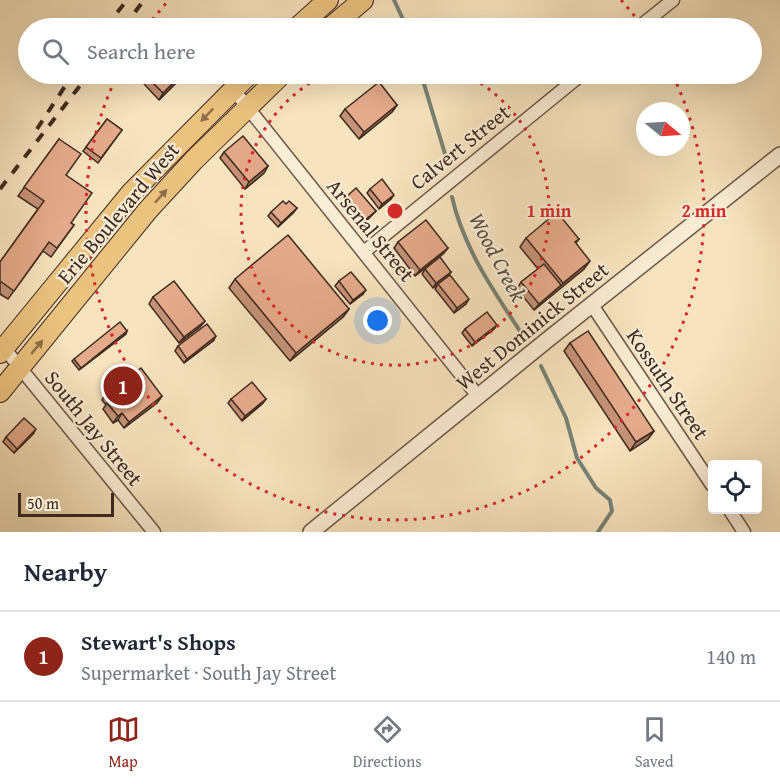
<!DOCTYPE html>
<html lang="en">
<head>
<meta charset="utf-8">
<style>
  body { margin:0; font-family:"Gentium Book Plus",serif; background:#f6f6f7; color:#1f2937 }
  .controls { position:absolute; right:18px; bottom:18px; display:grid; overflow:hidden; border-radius:6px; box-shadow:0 6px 24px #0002 }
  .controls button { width:54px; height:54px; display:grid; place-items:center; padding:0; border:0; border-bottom:2px solid #e0e1e3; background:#fff; color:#1f2937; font:30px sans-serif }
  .compass { position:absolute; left:636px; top:102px; width:54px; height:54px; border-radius:50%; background:#fff; box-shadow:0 6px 24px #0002; rotate:108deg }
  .scale { position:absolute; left:18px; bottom:15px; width:96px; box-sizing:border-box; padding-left:6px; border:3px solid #3f2a20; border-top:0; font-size:16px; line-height:21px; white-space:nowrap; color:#3f2a20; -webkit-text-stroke:4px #faedd5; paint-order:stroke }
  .you { position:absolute; left:378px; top:321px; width:21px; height:21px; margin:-15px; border:4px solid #fff; border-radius:50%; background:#1a73e8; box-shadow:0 0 0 9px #1a73e833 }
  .badge { display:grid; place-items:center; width:39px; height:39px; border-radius:50%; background:#8f2418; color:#fff; font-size:20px; font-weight:700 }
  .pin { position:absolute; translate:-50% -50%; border:3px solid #fff; box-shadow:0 2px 6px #0006 }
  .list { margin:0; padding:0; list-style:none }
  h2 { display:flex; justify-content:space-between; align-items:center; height:78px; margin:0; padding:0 24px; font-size:26px }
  h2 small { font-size:20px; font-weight:400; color:#747a83 }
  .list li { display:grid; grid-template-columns:39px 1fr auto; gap:18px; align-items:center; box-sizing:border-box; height:90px; padding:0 24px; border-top:2px solid #e0e1e3 }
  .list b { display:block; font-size:22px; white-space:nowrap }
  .list p { margin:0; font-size:20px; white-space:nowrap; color:#747a83 }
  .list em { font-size:20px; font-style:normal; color:#747a83 }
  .icon { flex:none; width:33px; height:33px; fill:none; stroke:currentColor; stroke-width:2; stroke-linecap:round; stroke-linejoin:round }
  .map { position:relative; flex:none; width:780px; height:532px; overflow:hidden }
  .search { position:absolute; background:#fff; box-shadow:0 6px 24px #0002; left:18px; right:18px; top:18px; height:66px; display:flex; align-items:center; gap:15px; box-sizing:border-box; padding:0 21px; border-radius:33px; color:#747a83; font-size:22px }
  .sheet { height:168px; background:#fff }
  nav { display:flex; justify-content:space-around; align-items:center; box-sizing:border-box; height:84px; border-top:2px solid #e0e1e3; background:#fff; font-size:16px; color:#747a83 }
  nav a { display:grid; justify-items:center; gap:3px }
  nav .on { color:#8f2418 }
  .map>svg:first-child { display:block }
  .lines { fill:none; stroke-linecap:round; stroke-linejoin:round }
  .stream { stroke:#778376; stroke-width:4 }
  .minor-casing { stroke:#6d5848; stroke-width:15 }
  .tertiary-casing { stroke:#6d5848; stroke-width:18 }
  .primary-casing { stroke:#3f2a20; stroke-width:22 }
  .minor { stroke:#faedd5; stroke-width:12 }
  .tertiary { stroke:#faedd5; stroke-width:15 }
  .primary { stroke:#ecc27f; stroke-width:20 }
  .rail { stroke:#3f2a20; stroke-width:4; stroke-dasharray:10 10; stroke-linecap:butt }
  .wall { fill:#c59277; stroke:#3f2a20; stroke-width:1.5 }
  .shaded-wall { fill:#a07761; stroke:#3f2a20; stroke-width:1.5 }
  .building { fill:#e5aa8a; stroke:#3f2a20; stroke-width:1.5 }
  .oneway { fill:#8d6e4b }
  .ring { fill:none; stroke:#d62828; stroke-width:3; stroke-dasharray:3 6 }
  .labels { text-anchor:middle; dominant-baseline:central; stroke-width:4.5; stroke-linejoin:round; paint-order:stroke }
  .street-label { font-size:21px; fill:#3f2a20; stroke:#faedd5 }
  .water-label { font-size:22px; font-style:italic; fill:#564f44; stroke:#faedd5 }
  .centre { fill:#d62828; stroke:#faedd5; stroke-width:3 }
  .ring-label { font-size:18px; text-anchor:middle; font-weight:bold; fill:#d62828; stroke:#faedd5; stroke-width:4.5; stroke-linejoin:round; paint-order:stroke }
</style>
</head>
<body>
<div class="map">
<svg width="780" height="532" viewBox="0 0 780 532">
  <rect width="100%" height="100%" fill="#f7e3be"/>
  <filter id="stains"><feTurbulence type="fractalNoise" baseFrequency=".00333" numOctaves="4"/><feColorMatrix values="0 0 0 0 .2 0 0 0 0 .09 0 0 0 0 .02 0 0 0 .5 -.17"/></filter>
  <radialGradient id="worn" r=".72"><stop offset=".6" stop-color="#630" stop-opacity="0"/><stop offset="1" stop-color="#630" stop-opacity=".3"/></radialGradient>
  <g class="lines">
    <g class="stream">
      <polyline points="394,0 407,28"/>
      <polyline points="421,74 448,164"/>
      <path d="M 452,197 C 463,246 492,289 520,331"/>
      <polyline points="541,366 566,418 577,458 596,488 610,500 612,511 598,532"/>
    </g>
    <g class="minor-casing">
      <g id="minor">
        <polyline points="638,28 673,0"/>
        <polyline points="233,89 478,396"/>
        <polyline points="364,252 582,74"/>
        <polyline points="592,305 712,485"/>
        <polyline points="4,348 154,532"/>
        <polyline points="729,509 744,532"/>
      </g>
    </g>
    <g class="tertiary-casing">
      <polyline id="tertiary" points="311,532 551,337 780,155"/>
    </g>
    <g class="primary-casing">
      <g id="primary">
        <polyline points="297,28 328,0"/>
        <polyline points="330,28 363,0"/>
        <polyline points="0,353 131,193 249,74"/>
        <polyline points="0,392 148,210 194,160 282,74"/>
      </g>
    </g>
    <use href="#minor" class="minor"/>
    <use href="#tertiary" class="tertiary"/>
    <use href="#primary" class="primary"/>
    <g class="rail">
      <polyline points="105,28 127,0"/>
      <polyline points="123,28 144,0"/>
      <polyline points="37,129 73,74"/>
      <polyline points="0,189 89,74"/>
    </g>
  </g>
  <g class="wall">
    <polygon points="148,78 175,84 159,100 144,84"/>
    <polygon points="397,105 392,112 359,139 340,116 345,109"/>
    <polygon points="107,119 122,130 98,163 83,151"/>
    <polygon points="59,139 66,175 71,223 74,225 51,257 43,251 8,299 0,294 0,262 38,209 18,196"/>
    <polygon points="224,152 268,166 264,173 245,189 220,158"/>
    <polygon points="370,189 391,199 379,209 367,193"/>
    <polygon points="345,198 376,211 362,225 342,202"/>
    <polygon points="286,204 297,208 293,213 278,227 268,216 271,212"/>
    <polygon points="526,238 579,239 576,243 584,269 534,310 517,289 521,282 538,269 520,247"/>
    <polygon points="398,242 448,248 443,254 415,276 394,248"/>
    <polygon points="425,269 451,272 433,288 422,274"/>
    <polygon points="235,279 349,309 343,317 290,361 229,288"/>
    <polygon points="339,281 363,294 350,304 335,286"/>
    <polygon points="438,284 466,304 454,313 435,289"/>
    <polygon points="153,297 205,321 200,327 179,343 149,304"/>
    <polygon points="497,325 494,329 472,346 462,333 465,329"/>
    <polygon points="126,334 79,370 72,361 74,359"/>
    <polygon points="213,341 184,363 175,351 178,346"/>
    <polygon points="570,343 654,431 648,439 630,451 564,351"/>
    <polygon points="136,372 162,396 157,403 124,428 118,420 113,423 103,409 106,405 102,400 110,386"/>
    <polygon points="231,399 266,399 262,404 242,421 228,403"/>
    <polygon points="33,434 14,453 3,442 6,437"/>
  </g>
  <g class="shaded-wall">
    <polygon points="179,77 175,84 159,100 163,93"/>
    <polygon points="397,105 392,112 359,139 364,132"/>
    <polygon points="268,166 264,173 245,189 249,182"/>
    <polygon points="394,195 391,199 379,209 382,204"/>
    <polygon points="297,208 293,213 278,227 281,223"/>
    <polygon points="376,211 362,225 365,220"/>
    <polygon points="448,248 443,254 415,276 420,270"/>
    <polygon points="590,261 584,269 534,310 539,304"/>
    <polygon points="451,272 448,276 433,288 436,283"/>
    <polygon points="366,290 363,294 350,304 353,300"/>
    <polygon points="469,299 466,304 454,313 457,308"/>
    <polygon points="349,309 343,317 290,361 296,353"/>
    <polygon points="205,321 200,327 179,343 184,337"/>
    <polygon points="497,325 494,329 472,346 475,342"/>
    <polygon points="127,331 126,334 79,370 81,368"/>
    <polygon points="216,336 213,341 184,363 187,359"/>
    <polygon points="162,396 157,403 124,428 129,422"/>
    <polygon points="266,399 262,404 242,421 245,416"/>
    <polygon points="122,413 118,420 113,423 118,416"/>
    <polygon points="36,429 33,434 14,453 17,449"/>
    <polygon points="654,431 648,439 630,451 636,442"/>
  </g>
  <g class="building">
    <polygon points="153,74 176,74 179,77 163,93 148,78"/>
    <polygon points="379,82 397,105 364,132 345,109"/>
    <polygon points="107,119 122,130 101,158 86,147"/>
    <polygon points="243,136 268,166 249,182 224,152"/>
    <polygon points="59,139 81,154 66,175 92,193 71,223 74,225 57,248 49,242 14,291 0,281 0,262 44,201 24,187"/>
    <polygon points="382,179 394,195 382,204 370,189"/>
    <polygon points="356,188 376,211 365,220 345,198"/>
    <polygon points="283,201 286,204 289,201 297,208 281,223 271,212"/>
    <polygon points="557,212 579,239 575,242 590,261 563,283 526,238"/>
    <polygon points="426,220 448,248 420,270 398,242"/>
    <polygon points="288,235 349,309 296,353 235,279"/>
    <polygon points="440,257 451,272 436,283 425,269"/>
    <polygon points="544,264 561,285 539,304 521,282"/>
    <polygon points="351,272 366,290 353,300 339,281"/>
    <polygon points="450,275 469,299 457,308 438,284"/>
    <polygon points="174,281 205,321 184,337 153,297"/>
    <polygon points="487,312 497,325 475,342 465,329"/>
    <polygon points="120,322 127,331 81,368 74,359"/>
    <polygon points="207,324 216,336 187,359 178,346"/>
    <polygon points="588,331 654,431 636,442 570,343"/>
    <polygon points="141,368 162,396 129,422 122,413 118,416 107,403 111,400 107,394 113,389 110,386 134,369 136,372"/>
    <polygon points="252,382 266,399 245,416 231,399"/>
    <polygon points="24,418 36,429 17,449 6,437"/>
  </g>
  <defs><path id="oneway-solid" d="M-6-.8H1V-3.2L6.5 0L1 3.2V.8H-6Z" transform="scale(1.5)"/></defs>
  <g class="oneway">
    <use href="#oneway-solid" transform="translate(207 115) rotate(134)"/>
    <use href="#oneway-solid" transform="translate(161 196) rotate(-48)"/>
    <use href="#oneway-solid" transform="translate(37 347) rotate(-50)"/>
  </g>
  <g class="ring">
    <path d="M465 74A154 154 0 1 1 325 74"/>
    <path d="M147 27A309 309 0 0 1 169 0M621 0A309 309 0 0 1 643 27M673 76A309 309 0 1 1 117 76"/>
  </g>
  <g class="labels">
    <g class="street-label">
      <text transform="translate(460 147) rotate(-39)">Calvert Street</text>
      <text transform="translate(118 213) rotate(-50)">Erie Boulevard West</text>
      <text transform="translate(371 230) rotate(51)">Arsenal Street</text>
      <text transform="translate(532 326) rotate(-39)">West Dominick Street</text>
      <text transform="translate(668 384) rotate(56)">Kossuth Street</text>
      <text transform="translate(94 428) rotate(51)">South Jay Street</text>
    </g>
    <g class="water-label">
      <text transform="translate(498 257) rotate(62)">Wood Creek</text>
    </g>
  </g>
  <circle cx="395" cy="211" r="9" class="centre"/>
  <g class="ring-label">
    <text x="549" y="217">1 min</text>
    <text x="704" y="217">2 min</text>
  </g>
  <rect width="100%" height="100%" filter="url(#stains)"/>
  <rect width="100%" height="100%" fill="url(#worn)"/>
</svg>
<div class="controls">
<button><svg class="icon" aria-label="locate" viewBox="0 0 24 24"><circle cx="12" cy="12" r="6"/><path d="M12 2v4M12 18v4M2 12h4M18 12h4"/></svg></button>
</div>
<svg class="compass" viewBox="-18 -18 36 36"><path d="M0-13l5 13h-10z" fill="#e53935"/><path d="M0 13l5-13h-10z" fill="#747a83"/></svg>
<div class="scale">50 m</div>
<div class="you"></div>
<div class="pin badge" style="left:123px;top:386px">1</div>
<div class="search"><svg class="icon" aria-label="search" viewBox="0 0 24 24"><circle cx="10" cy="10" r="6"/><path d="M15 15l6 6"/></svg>Search here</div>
</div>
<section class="sheet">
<h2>Nearby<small></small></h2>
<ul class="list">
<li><span class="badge">1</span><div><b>Stewart's Shops</b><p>Supermarket · South Jay Street</p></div><em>140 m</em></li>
</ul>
</section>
<nav>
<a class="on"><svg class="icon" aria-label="map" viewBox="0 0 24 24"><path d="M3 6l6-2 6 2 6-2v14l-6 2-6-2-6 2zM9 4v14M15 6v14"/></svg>Map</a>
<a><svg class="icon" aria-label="directions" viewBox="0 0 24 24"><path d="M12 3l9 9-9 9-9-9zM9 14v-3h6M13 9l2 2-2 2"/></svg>Directions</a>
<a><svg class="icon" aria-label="saved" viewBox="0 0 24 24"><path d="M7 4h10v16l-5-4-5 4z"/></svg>Saved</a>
</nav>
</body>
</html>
